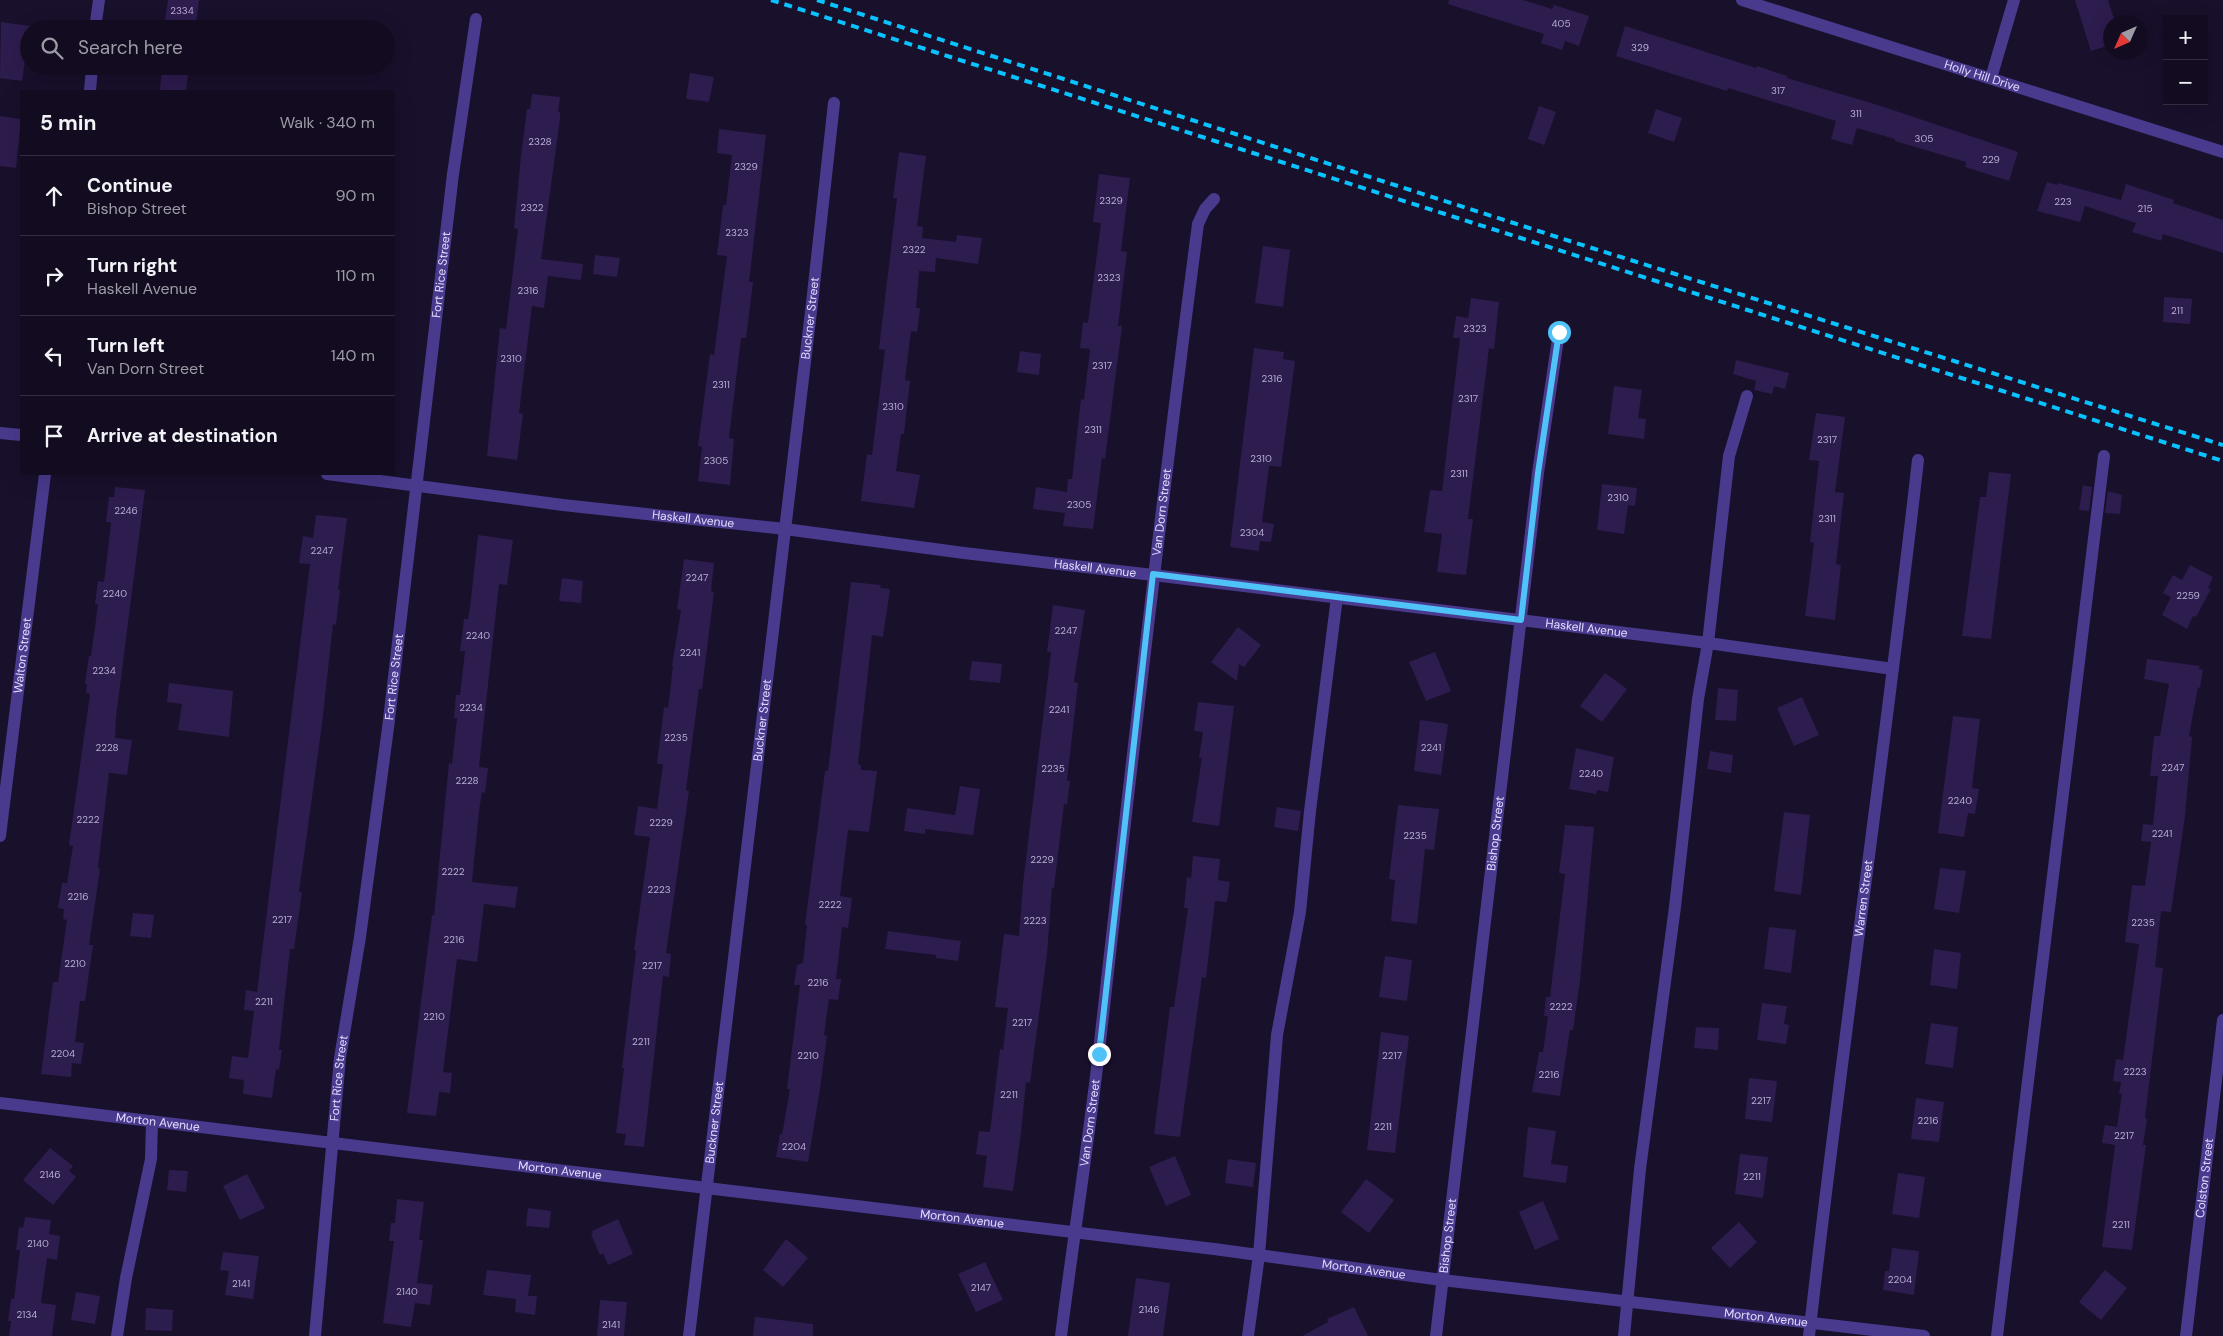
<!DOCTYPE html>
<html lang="en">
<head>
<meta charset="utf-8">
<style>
  body { margin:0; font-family:"DM Sans",sans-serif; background:#201a2e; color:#f1f3f6 }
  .controls { position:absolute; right:15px; top:15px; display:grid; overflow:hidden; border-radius:0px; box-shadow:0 5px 20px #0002 }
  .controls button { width:45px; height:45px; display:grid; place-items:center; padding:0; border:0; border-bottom:1px solid #322c3f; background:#130c21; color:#f1f3f6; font:25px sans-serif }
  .compass { position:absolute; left:2103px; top:15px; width:45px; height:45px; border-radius:50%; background:#130c21; box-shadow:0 5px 20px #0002; rotate:225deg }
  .stop { position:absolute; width:15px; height:15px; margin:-11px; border:4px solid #4fc3f7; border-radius:50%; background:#fff }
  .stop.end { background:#4fc3f7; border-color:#fff; box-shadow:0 1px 5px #0008 }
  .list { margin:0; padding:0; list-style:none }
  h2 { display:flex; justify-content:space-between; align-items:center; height:65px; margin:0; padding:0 20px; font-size:21px }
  h2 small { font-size:16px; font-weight:400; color:#9d9ba5 }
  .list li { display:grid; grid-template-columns:32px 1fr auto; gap:15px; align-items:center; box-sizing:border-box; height:80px; padding:0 20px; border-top:1px solid #322c3f }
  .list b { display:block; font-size:19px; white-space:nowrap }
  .list p { margin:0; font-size:16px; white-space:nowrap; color:#9d9ba5 }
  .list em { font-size:16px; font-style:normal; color:#9d9ba5 }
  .icon { flex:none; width:28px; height:28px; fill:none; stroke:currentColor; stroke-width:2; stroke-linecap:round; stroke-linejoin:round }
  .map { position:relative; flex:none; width:2223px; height:1336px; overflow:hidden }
  .search { position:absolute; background:#130c21; box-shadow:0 5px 20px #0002; left:20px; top:20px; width:375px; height:55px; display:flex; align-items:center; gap:12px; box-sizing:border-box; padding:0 18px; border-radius:28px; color:#9d9ba5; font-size:19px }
  .panel { position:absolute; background:#130c21; box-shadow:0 5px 20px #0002; left:20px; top:90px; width:375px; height:385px; border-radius:0px }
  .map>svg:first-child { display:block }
  .building { fill:#2d1c4e }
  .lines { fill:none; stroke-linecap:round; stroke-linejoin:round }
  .lane { stroke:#493a8d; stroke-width:12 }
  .street { stroke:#493a8d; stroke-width:12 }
  .rail { stroke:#08c3ff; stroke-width:4; stroke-dasharray:8 6; stroke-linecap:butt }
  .route { stroke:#4fc3f7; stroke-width:6 }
  .labels { text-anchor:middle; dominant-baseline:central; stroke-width:4; stroke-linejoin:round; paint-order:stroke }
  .number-label { font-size:10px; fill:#b7acd3 }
  .street-label { font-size:12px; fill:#e5dcff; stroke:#19102c }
</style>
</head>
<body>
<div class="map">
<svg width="2223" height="1336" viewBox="0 0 2223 1336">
  <rect width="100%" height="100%" fill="#19102c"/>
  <g class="building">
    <polygon points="168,0 199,0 196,24 165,20"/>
    <polygon points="1449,0 1523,0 1552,9 1554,5 1589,16 1579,46 1565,41 1562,50 1541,43 1544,34 1448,4"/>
    <polygon points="2075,0 2108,0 2115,22 2110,22 2110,45 2091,51"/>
    <polygon points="1,22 30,26 22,81 0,78"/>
    <polygon points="1625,26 1756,68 1757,66 1787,76 1787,78 1881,106 2018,152 2009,181 1965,167 1966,162 1895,141 1895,139 1857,128 1852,145 1831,139 1836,121 1728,88 1727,91 1698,82 1616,56"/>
    <polygon points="162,66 189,66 186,91 160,91"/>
    <polygon points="690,73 714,77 709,102 686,99"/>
    <polygon points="532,94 560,97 558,112 560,112 560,119 541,259 583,264 581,280 548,276 544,308 532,306 519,413 523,414 517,460 487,456 500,328 506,329 518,229 514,228 521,156 527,109 530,109"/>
    <polygon points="1539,106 1556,112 1544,145 1528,139"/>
    <polygon points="1656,109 1682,118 1674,142 1648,133"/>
    <polygon points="0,116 21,119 16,168 0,166"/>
    <polygon points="719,129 766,135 749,282 753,282 746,338 741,338 729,438 734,439 730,485 698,481 702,447 698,446 710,354 714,355 727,256 717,255 723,205 726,205 732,155 717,153"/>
    <polygon points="899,152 926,156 917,226 923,227 922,238 956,242 957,235 982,238 978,264 936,258 935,272 919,271 916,308 920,308 917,332 911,331 905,380 910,381 904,434 901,434 896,471 920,475 914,508 861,501 867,454 872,455 885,350 879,349 897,198 893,198"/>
    <polygon points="1099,174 1130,178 1121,251 1127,252 1118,326 1122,326 1105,459 1102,458 1093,529 1063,526 1065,513 1033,509 1036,487 1067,492 1068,479 1072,479 1081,399 1084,400 1090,349 1080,348 1083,322 1088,323 1101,223 1093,222"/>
    <polygon points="2047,182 2057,185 2058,183 2121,200 2126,184 2174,200 2173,203 2223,220 2223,253 2163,234 2161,241 2132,232 2136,223 2085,206 2080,222 2037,211"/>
    <polygon points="1263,246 1290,250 1283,307 1255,303"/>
    <polygon points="595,255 620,258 617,277 593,274"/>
    <polygon points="2164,297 2192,299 2190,324 2163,322"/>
    <polygon points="1471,298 1499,302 1494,349 1489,348 1468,519 1473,519 1466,575 1437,572 1442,534 1424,532 1430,490 1442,491 1460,338 1453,338 1456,316 1468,318"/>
    <polygon points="1254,348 1284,352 1283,359 1295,361 1281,467 1269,466 1262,522 1274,524 1271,542 1260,541 1259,551 1230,547"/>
    <polygon points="1020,351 1041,354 1039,375 1017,372"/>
    <polygon points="1736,360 1789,373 1785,389 1774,386 1772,394 1754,390 1756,381 1733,374"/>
    <polygon points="1614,386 1642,390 1638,418 1646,419 1644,439 1608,434"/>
    <polygon points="1816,413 1845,417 1835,492 1844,493 1836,564 1841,565 1835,620 1805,616 1814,543 1810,542 1819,461 1809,460"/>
    <polygon points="1989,472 2011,474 1991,639 1962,636 1980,497 1986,497"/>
    <polygon points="1602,484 1637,488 1635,506 1628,505 1624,534 1597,530"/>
    <polygon points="2083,485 2092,487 2089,511 2079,510"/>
    <polygon points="115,487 145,490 116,717 115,738 132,740 127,775 109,773 98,867 100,869 89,945 93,945 85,1001 80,1001 75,1042 84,1043 81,1064 72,1063 71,1077 41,1074 53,982 58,982 67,920 63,919 64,909 58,908 62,883 67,883 73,846 69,845 90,694 86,693 87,684 85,684 89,656 91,656 98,605 95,604 98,581 104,582 107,558 111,522 106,522 109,497 114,497"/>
    <polygon points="2108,491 2122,495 2120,514 2105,513"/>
    <polygon points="316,515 347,518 338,590 340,590 336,625 333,624 322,724 299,892 302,892 294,949 290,949 279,1050 282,1050 279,1070 276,1069 272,1098 243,1094 244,1080 229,1078 232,1056 248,1058 254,1011 244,1010 246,990 257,992 310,564 299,563 303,536 313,538"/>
    <polygon points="478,535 513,540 507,585 499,584 479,767 488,768 485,793 482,792 479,811 472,882 518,887 515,908 484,904 477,962 457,959 443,1072 452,1073 450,1093 439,1092 436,1116 407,1113 432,915 434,916 449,763 452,764 457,718 454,718 456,695 460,695 465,651 460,651 464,619 468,619 470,608"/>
    <polygon points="684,559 714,563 711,591 714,592 702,689 699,689 686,790 689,791 666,953 671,954 669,977 663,976 644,1147 624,1145 626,1134 616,1133 624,1068 622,1068 636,951 634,950 650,837 634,835 638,806 657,809 663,764 657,764 664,707 668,708 673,666 672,666 681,610 677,609"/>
    <polygon points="2190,565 2213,577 2208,588 2211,589 2196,617 2193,616 2187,629 2162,615 2171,597 2163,593 2173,575 2182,580"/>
    <polygon points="562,578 583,581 581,603 559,601"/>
    <polygon points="851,582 881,585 880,588 890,589 883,637 872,635 858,764 861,765 861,770 877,771 869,832 848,830 840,896 852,898 848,928 842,927 836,979 841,979 838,1000 829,999 824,1035 827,1036 820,1089 808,1162 776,1157 780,1134 782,1135 790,1089 787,1089 800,985 794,985 797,965 803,963 807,925 805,925 825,771 828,771"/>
    <polygon points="1053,605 1085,610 1074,682 1078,683 1067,781 1070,781 1067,805 1064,804 1054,888 1052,888 1047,954 1030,1083 1026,1082 1021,1133 1013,1191 983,1187 987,1156 976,1154 979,1131 990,1132 1000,1049 1003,1050 1008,1008 995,1007 1004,934 1019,936 1023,884 1051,652 1047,652"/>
    <polygon points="1238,627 1261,645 1244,667 1239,664 1237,681 1211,662"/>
    <polygon points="1435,652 1451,691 1426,701 1409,662"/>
    <polygon points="2147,659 2200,666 2199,669 2203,670 2200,688 2198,687 2189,736 2192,737 2185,816 2171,912 2161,911 2155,967 2163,968 2145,1118 2147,1119 2143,1145 2146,1145 2132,1250 2102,1247 2115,1145 2102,1143 2105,1125 2117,1127 2122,1094 2119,1094 2121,1082 2113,1081 2116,1059 2123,1060 2139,944 2125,942 2132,885 2145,886 2151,842 2141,841 2143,824 2153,825 2158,776 2150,776 2154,736 2160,736 2169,684 2144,679"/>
    <polygon points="972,661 1002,664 1000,683 969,680"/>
    <polygon points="1605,673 1627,689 1602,722 1580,706"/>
    <polygon points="169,683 233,691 229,737 178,730 182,704 167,702"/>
    <polygon points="1718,688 1738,690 1736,721 1715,720"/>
    <polygon points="1802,697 1819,735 1794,746 1777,708"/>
    <polygon points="1198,702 1234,706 1219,826 1192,822 1202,758 1199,758 1203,732 1194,731"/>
    <polygon points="1953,716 1980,719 1972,788 1979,789 1975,814 1968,813 1964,837 1938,833"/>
    <polygon points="1420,720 1448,724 1441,775 1414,771"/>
    <polygon points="1576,748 1614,757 1608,792 1597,790 1596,794 1569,789"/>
    <polygon points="1710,751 1733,755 1731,773 1707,769"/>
    <polygon points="960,786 980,789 973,835 925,829 925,834 904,831 907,808 955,815"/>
    <polygon points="1398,805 1439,809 1434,850 1425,849 1417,924 1391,921 1395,880 1389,879"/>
    <polygon points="1277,807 1301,811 1298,831 1274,827"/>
    <polygon points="1784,812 1810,815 1801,895 1774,891"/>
    <polygon points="1565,825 1594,827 1580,981 1573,1030 1570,1030 1560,1096 1532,1092 1539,1052 1543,1052 1548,1016 1544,1016 1546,997 1550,997 1565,874 1559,873"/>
    <polygon points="1193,856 1220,859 1218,880 1230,882 1227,902 1215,901 1206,978 1202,977 1180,1137 1154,1134 1170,1007 1174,1007 1188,908 1184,908 1187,877 1191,878"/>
    <polygon points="1940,868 1966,871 1959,913 1934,909"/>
    <polygon points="133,913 154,915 151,938 130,936"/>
    <polygon points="1769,927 1796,930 1791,973 1764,969"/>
    <polygon points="888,931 961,941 958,961 936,958 936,955 885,949"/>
    <polygon points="1934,949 1961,953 1957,989 1930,985"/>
    <polygon points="1385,956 1412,960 1407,1001 1379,997"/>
    <polygon points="1762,1003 1787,1006 1784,1024 1789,1025 1786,1044 1757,1040"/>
    <polygon points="1931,1023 1958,1027 1953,1068 1925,1064"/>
    <polygon points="1696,1027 1719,1028 1718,1050 1694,1048"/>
    <polygon points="1381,1032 1409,1036 1395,1153 1367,1150"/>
    <polygon points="1749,1078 1777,1081 1772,1122 1745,1119"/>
    <polygon points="1916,1098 1944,1102 1939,1142 1911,1139"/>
    <polygon points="1528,1127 1556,1131 1551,1164 1568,1166 1566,1183 1523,1177"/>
    <polygon points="50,1148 73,1166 69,1171 76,1177 53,1205 23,1180"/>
    <polygon points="1740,1154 1768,1157 1763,1198 1735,1194"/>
    <polygon points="1175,1156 1191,1195 1166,1206 1149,1167"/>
    <polygon points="1228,1159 1256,1163 1253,1187 1225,1183"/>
    <polygon points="169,1170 188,1171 186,1192 167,1190"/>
    <polygon points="1898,1173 1925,1177 1919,1218 1892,1214"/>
    <polygon points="247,1174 265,1208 240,1220 223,1186"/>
    <polygon points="1366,1179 1394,1200 1369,1233 1341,1212"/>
    <polygon points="397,1199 424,1202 419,1240 423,1240 417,1283 433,1285 430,1305 415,1303 411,1327 383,1323 394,1241 389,1241 391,1223 395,1223"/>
    <polygon points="1543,1201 1559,1239 1535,1250 1519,1212"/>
    <polygon points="528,1208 551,1211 549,1228 526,1226"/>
    <polygon points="25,1217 51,1220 49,1234 60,1236 57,1260 47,1258 41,1303 56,1305 52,1336 9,1336 11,1321 8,1321 11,1299 14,1299 20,1250 16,1250 19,1227 23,1228"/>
    <polygon points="618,1219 633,1254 608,1265 603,1253 600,1255 591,1234 593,1233 592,1231"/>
    <polygon points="1739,1222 1757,1242 1730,1268 1711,1248"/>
    <polygon points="786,1239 808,1258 783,1287 763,1270"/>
    <polygon points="1892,1248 1919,1251 1914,1295 1883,1290 1885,1271 1889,1271"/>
    <polygon points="223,1252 259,1256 253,1299 225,1295 229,1271 220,1270"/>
    <polygon points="985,1262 1003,1300 976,1312 958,1274"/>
    <polygon points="487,1270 531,1275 528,1296 537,1296 535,1315 515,1312 516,1299 483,1295"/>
    <polygon points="2105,1270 2127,1288 2101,1320 2079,1302"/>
    <polygon points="1136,1278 1170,1283 1163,1336 1128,1336"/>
    <polygon points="76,1292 100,1296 95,1324 71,1320"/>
    <polygon points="600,1300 627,1302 624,1336 597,1336"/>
    <polygon points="1354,1307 1368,1336 1302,1336 1328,1322 1327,1319"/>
    <polygon points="146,1308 173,1310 172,1331 145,1330"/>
    <polygon points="755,1317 813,1324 813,1336 753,1336"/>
  </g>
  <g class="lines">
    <g class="lane">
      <polyline points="117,1336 126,1278 151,1159 152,1121"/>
      <polyline points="1248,1336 1259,1255 1277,1035 1300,912 1310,811 1337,597"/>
      <polyline points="1624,1336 1640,1169 1675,907 1698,699 1708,643 1729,456 1747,396"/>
      <polyline points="1997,1336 2104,456"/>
    </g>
    <g class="street">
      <path id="s1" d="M 1742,0 L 2223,152"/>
      <polyline points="95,29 99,0"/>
      <polyline points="1991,78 2014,0"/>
      <polyline points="90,91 92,66"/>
      <polyline points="0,433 21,435"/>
      <path id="s2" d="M 327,474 L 563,505 L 785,529 L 964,553 L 1153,575 L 1708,643 L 1893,669"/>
      <path id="s3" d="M 0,836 L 45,474"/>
      <path id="s4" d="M 0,1103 L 1214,1249 L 1442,1280 L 1924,1336"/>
      <path id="s5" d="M 315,1336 L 340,1058 L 360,937 L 388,728 L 453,174 L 476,19"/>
      <path id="s6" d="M 689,1336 L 812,303 L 834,103"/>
      <path id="s7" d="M 1061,1336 C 1073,1241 1088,1146 1099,1051 C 1130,775 1162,499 1198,224 L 1205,209 L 1214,199"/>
      <path id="s8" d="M 1436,1336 L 1538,473 L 1559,332"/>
      <path id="s9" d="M 1809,1336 C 1842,1044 1885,753 1918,460"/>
      <path id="s10" d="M 2186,1336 L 2223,1020"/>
    </g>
    <g class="rail">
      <polyline points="771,0 2223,461"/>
      <polyline points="817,0 1576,243 2223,445"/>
    </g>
  </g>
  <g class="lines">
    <polyline class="route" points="1099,1054 1153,574 1521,620 1538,473 1559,332"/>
  </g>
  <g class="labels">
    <g class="number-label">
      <text x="182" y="10">2334</text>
      <text x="1561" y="23">405</text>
      <text x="1640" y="47">329</text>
      <text x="1778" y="90">317</text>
      <text x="1856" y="113">311</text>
      <text x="1924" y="138">305</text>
      <text x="540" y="141">2328</text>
      <text x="1991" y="159">229</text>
      <text x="746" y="166">2329</text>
      <text x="1111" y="200">2329</text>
      <text x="2063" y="201">223</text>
      <text x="532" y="207">2322</text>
      <text x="2145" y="208">215</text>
      <text x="737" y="232">2323</text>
      <text x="914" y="249">2322</text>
      <text x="1109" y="277">2323</text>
      <text x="528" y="290">2316</text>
      <text x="2177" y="310">211</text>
      <text x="1475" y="328">2323</text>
      <text x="511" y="358">2310</text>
      <text x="1102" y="365">2317</text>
      <text x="1272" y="378">2316</text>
      <text x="721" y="384">2311</text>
      <text x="1468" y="398">2317</text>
      <text x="893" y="406">2310</text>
      <text x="1093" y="429">2311</text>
      <text x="1827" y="439">2317</text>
      <text x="1261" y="458">2310</text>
      <text x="716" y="460">2305</text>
      <text x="1459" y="473">2311</text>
      <text x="1618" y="497">2310</text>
      <text x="1079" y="504">2305</text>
      <text x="126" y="510">2246</text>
      <text x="1827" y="518">2311</text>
      <text x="1252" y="532">2304</text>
      <text x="322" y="550">2247</text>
      <text x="697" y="577">2247</text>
      <text x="115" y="593">2240</text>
      <text x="2188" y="595">2259</text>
      <text x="1066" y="630">2247</text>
      <text x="478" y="635">2240</text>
      <text x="690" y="652">2241</text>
      <text x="104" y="670">2234</text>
      <text x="471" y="707">2234</text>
      <text x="1059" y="709">2241</text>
      <text x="676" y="737">2235</text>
      <text x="107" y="747">2228</text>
      <text x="1431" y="747">2241</text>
      <text x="2173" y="767">2247</text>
      <text x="1053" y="768">2235</text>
      <text x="1591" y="773">2240</text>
      <text x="467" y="780">2228</text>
      <text x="1960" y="800">2240</text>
      <text x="88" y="819">2222</text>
      <text x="661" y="822">2229</text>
      <text x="2162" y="833">2241</text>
      <text x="1415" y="835">2235</text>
      <text x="1042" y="859">2229</text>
      <text x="453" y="871">2222</text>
      <text x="659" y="889">2223</text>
      <text x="78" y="896">2216</text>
      <text x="830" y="904">2222</text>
      <text x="282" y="919">2217</text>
      <text x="1035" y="920">2223</text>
      <text x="2143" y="922">2235</text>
      <text x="454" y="939">2216</text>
      <text x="75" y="963">2210</text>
      <text x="652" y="965">2217</text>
      <text x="818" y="982">2216</text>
      <text x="264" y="1001">2211</text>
      <text x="1561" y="1006">2222</text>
      <text x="434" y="1016">2210</text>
      <text x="1022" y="1022">2217</text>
      <text x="641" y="1041">2211</text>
      <text x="63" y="1053">2204</text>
      <text x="808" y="1055">2210</text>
      <text x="1392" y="1055">2217</text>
      <text x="2135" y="1071">2223</text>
      <text x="1549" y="1074">2216</text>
      <text x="1009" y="1094">2211</text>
      <text x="1761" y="1100">2217</text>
      <text x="1928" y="1120">2216</text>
      <text x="1383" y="1126">2211</text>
      <text x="2124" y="1135">2217</text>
      <text x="794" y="1146">2204</text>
      <text x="50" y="1174">2146</text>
      <text x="1752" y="1176">2211</text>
      <text x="2121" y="1224">2211</text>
      <text x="38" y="1243">2140</text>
      <text x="1900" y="1279">2204</text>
      <text x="241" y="1283">2141</text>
      <text x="981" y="1287">2147</text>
      <text x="407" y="1291">2140</text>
      <text x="1149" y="1309">2146</text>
      <text x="27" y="1314">2134</text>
      <text x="611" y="1324">2141</text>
    </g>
    <g class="street-label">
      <text stroke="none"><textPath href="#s1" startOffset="252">Holly Hill Drive</textPath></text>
      <text stroke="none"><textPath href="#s5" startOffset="1069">Fort Rice Street</textPath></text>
      <text stroke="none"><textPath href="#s6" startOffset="1025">Buckner Street</textPath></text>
      <text stroke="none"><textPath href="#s7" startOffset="830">Van Dorn Street</textPath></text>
      <text stroke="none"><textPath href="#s2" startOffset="369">Haskell Avenue</textPath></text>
      <text stroke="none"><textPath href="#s2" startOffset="774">Haskell Avenue</textPath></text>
      <text stroke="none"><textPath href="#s2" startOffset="1269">Haskell Avenue</textPath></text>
      <text stroke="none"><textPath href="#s3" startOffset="182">Walton Street</textPath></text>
      <text stroke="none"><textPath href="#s5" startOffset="664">Fort Rice Street</textPath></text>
      <text stroke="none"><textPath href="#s6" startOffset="620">Buckner Street</textPath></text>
      <text stroke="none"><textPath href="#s8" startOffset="506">Bishop Street</textPath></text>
      <text stroke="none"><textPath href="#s9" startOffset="441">Warren Street</textPath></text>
      <text stroke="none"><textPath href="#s5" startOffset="259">Fort Rice Street</textPath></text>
      <text stroke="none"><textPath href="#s4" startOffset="159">Morton Avenue</textPath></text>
      <text stroke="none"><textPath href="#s6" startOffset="215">Buckner Street</textPath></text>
      <text stroke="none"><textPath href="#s7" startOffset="215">Van Dorn Street</textPath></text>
      <text stroke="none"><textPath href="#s4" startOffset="564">Morton Avenue</textPath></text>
      <text stroke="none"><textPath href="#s10" startOffset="159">Colston Street</textPath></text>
      <text stroke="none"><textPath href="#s4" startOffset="969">Morton Avenue</textPath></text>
      <text stroke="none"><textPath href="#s8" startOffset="101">Bishop Street</textPath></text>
      <text stroke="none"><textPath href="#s4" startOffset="1374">Morton Avenue</textPath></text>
      <text stroke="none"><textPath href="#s4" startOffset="1779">Morton Avenue</textPath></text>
    </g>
  </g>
</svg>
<div class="controls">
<button>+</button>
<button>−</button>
</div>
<svg class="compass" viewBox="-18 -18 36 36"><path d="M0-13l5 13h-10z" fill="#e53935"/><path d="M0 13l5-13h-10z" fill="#9d9ba5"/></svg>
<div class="stop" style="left:1559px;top:332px"></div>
<div class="stop end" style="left:1099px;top:1054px"></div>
<div class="search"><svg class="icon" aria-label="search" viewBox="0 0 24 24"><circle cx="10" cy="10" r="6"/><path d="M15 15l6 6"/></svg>Search here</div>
<section class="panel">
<h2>5 min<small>Walk · 340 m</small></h2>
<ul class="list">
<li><svg class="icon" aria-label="ahead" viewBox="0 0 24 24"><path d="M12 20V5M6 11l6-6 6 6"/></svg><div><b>Continue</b><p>Bishop Street</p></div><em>90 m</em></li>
<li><svg class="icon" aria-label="right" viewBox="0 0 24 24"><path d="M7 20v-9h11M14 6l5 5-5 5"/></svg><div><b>Turn right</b><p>Haskell Avenue</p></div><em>110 m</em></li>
<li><svg class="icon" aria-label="left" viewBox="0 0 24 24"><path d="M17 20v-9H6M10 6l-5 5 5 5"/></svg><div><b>Turn left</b><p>Van Dorn Street</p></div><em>140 m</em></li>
<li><svg class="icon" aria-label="arrive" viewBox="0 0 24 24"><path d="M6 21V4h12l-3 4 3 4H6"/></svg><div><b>Arrive at destination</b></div></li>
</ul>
</section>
</div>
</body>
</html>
